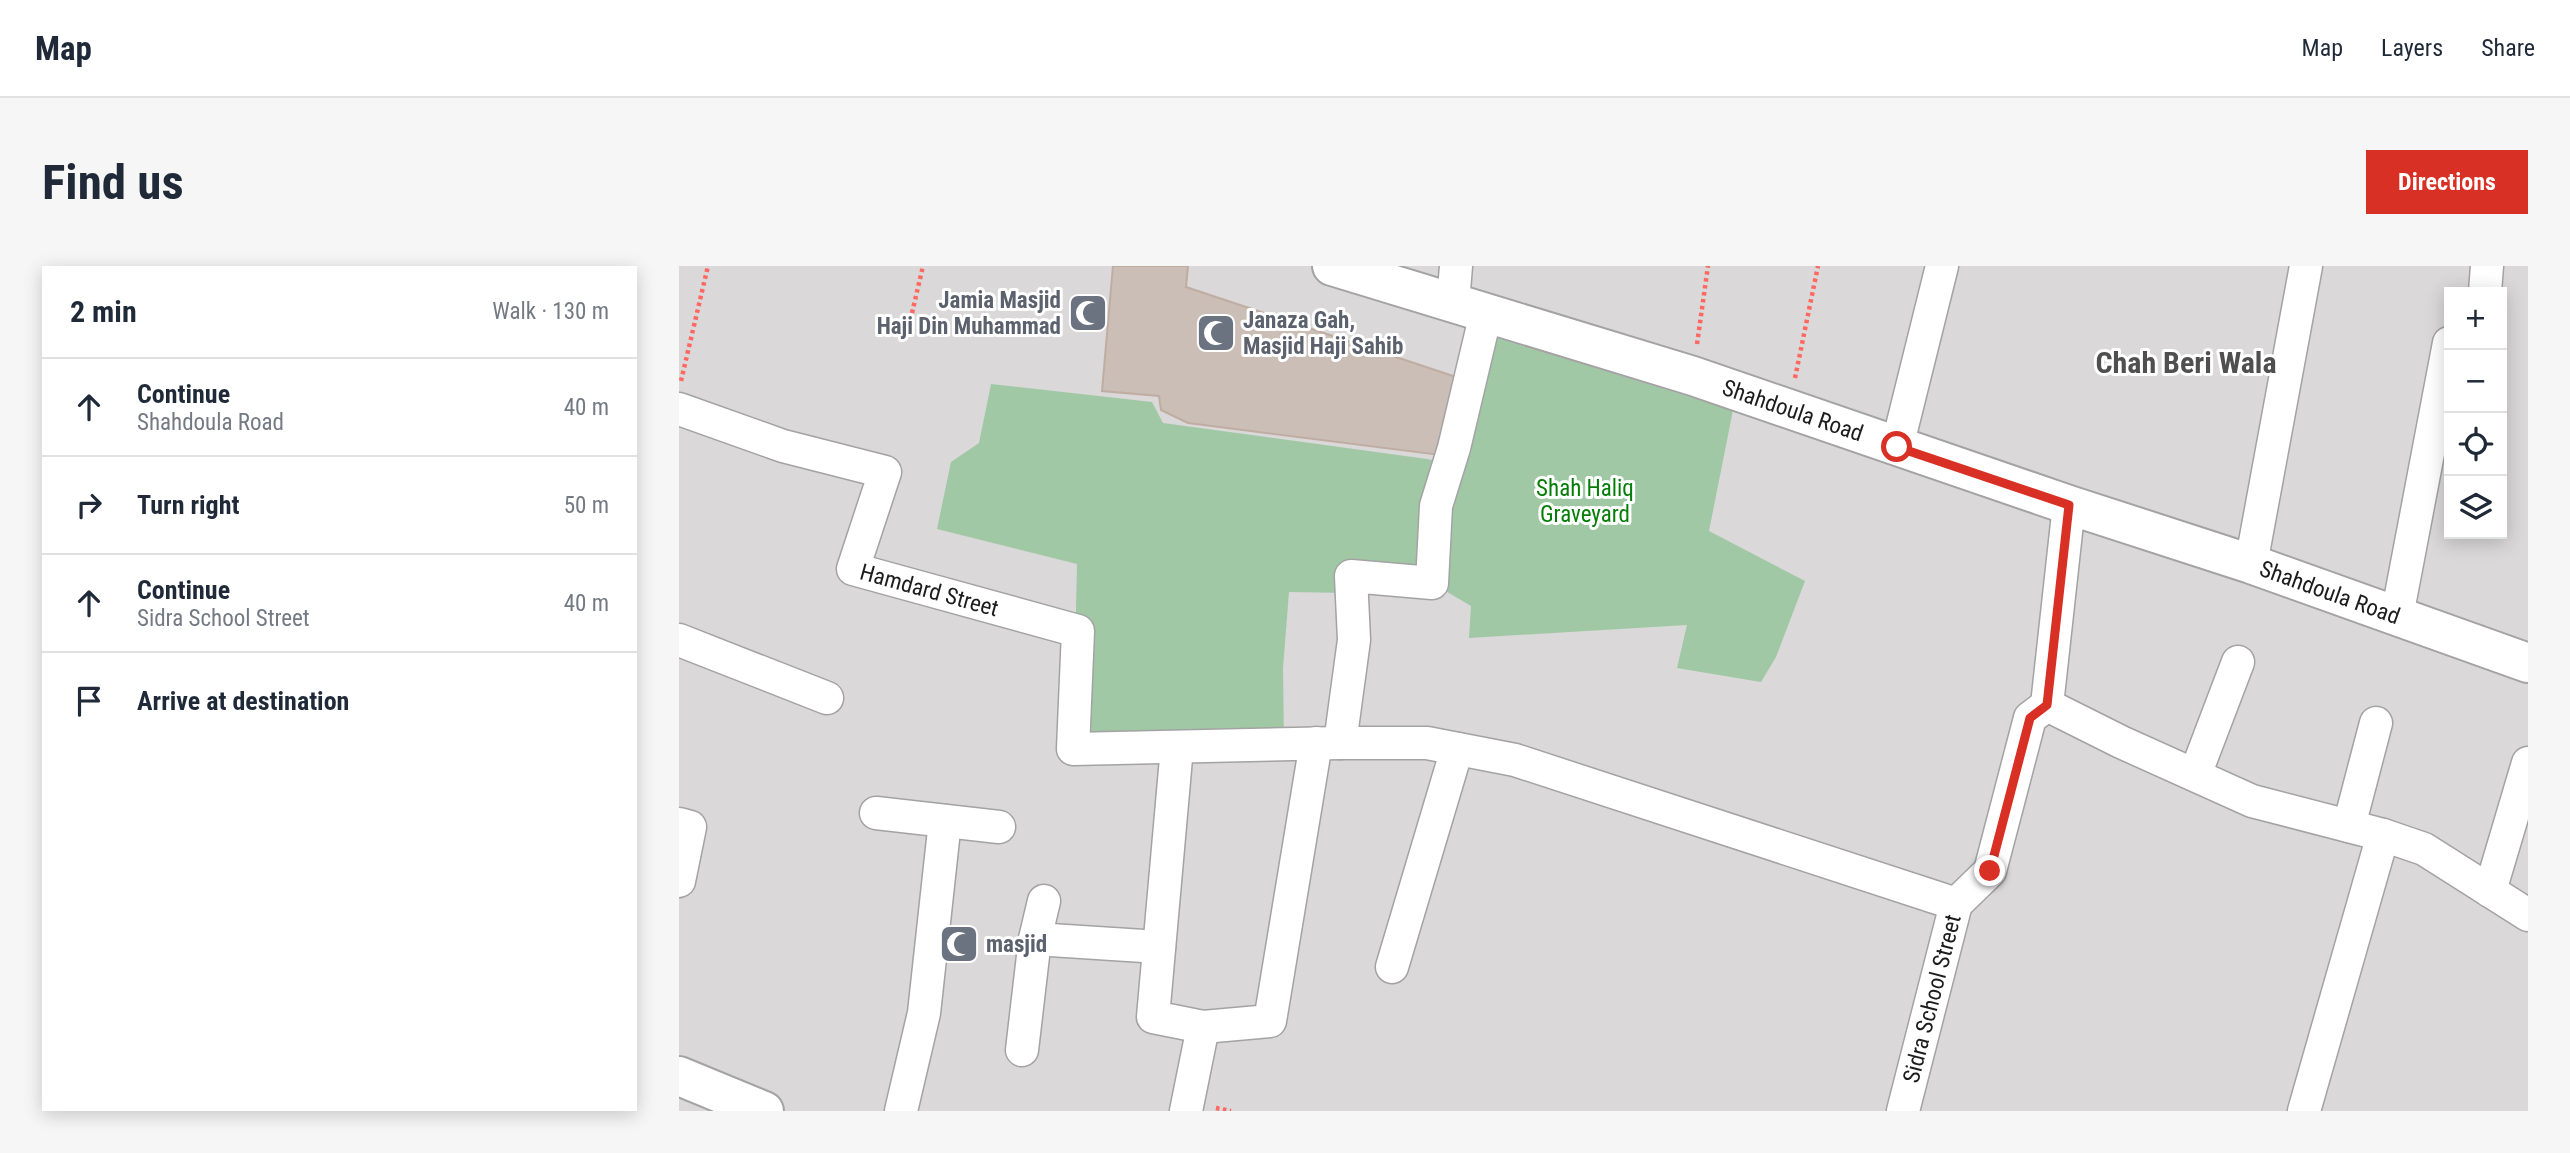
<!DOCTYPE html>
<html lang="en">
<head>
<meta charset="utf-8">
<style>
  body { margin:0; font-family:"Roboto Condensed",sans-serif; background:#f6f6f7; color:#1f2937 }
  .controls { position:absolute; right:21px; top:21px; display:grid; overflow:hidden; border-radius:0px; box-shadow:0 4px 18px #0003 }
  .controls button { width:63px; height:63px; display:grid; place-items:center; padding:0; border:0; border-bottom:2px solid #e0e1e3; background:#fff; color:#1f2937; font:35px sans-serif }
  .stop { position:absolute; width:21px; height:21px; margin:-16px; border:5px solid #d93025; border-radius:50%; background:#fff }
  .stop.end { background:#d93025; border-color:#fff; box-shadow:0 2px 7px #0008 }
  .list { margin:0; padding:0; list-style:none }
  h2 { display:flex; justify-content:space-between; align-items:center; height:91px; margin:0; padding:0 28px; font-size:30px }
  h2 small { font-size:23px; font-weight:400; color:#747a83 }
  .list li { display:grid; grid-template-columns:46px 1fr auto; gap:21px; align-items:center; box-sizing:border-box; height:98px; padding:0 28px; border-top:2px solid #e0e1e3 }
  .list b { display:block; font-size:26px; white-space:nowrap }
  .list p { margin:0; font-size:23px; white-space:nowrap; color:#747a83 }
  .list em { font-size:23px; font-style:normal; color:#747a83 }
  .icon { flex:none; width:38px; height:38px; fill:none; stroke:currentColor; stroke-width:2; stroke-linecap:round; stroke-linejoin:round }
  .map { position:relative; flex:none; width:1849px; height:845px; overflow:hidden; border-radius:0px }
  header { display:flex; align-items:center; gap:42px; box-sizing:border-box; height:98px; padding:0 35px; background:#fff; border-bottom:2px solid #e0e1e3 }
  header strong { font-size:33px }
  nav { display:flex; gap:38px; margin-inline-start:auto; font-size:24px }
  .intro { display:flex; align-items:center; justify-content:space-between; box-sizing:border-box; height:168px; padding:0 42px }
  h1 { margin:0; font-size:49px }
  .button { padding:18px 32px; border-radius:0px; background:#d93025; color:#fff; font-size:24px; font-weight:700 }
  main { display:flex; gap:42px; padding:0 42px }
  aside { flex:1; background:#fff; border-radius:0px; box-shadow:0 4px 18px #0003 }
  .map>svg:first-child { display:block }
  .residential { fill:#dad8d8; fill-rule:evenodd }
  .cemetery { fill:#a0c8a4 }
  .building { fill:#cabeb6; stroke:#c0ada2; stroke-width:2 }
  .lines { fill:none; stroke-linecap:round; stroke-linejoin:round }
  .minor-casing { stroke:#a3a3a3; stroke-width:35 }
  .tertiary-casing { stroke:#a3a3a3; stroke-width:42 }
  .path { stroke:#ff6760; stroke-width:4.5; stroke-dasharray:3.5 3.5; stroke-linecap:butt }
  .minor { stroke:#fff; stroke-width:32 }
  .tertiary { stroke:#fff; stroke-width:38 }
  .route { stroke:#d93025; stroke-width:9 }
  .labels { text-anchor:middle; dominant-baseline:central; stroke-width:6; stroke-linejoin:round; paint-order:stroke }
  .worship-label { font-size:23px; font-weight:bold; fill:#5b616d; stroke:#fff; text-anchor:start }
  .street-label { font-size:23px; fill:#1c1c1c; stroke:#fff }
  .park-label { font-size:23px; fill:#057e08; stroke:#fff }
  .district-label { font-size:30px; font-weight:bold; fill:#4f4f4f; stroke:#fff }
</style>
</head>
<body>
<header>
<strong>Map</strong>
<nav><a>Map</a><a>Layers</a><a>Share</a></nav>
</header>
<div class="intro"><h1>Find us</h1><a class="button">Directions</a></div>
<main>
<aside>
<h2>2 min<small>Walk · 130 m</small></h2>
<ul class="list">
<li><svg class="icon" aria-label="ahead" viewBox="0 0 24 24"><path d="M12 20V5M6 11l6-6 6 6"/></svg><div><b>Continue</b><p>Shahdoula Road</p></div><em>40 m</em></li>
<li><svg class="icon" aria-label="right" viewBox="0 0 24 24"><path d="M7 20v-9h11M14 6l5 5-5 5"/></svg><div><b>Turn right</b></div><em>50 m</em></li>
<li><svg class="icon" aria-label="ahead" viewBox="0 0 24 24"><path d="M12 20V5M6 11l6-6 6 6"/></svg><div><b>Continue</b><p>Sidra School Street</p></div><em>40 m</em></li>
<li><svg class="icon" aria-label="arrive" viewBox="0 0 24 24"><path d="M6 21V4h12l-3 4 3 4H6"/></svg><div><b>Arrive at destination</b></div></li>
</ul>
</aside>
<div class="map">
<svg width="1849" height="845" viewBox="0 0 1849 845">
  <rect width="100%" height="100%" fill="#eee9e0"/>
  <path class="residential" d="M 0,0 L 1849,0 L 1849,845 L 0,845 ZM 1770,26 L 1823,26 L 1823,268 L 1770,268 Z"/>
  <polygon class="cemetery" points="811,70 1054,144 1030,265 1126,315 1097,391 1082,416 998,402 1008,359 790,372 792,340 753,317 672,327 610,326 604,402 605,478 394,483 398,298 258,263 272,196 300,177 312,118 473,136 484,157 748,193 784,200"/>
  <polygon class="building" points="434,0 509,0 507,21 783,113 761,189 509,157 482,144 480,130 423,125"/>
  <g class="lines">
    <g class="minor-casing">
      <g id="minor">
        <polyline points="1806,26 1808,0"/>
        <polyline points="774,37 777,0"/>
        <path id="s1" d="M 0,143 L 104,180 L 206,206 L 174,303 L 399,365 L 394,483 L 661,477 L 748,477 L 836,494 L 1277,638"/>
        <polyline points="1218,181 1263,0"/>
        <polyline points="1572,298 1627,0"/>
        <polyline points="1718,350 1770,77"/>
        <polyline points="0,374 148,432"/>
        <polyline points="1368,439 1442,476 1573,535 1704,569 1745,583 1849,649"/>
        <polyline points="1368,439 1390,239"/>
        <polyline points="661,477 675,374 672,310 753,317 757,240 775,182 807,47"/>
        <polyline points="498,481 474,751 524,761"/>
        <polyline points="1516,509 1559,396"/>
        <polyline points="197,547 320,561"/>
        <polyline points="0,558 11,561 0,615"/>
        <polyline points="1670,560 1697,457"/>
        <polyline points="1811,625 1849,497"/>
        <polyline points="356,673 480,681"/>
        <polyline points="713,701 778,483"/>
        <polyline points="343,784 356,673 365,635"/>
        <polyline points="222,845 245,747 266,555"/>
        <polyline points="507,845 524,761 591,755 637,477"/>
        <path id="s2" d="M 1224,845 L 1277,638 L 1311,605 L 1351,452 L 1368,439"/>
        <polyline points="1625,845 1704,569"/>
      </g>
    </g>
    <g class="tertiary-casing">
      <g id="tertiary">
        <path id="s3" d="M 653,0 L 1014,110 L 1390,239 L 1572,298 L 1849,397"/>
        <polyline points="0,810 85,845"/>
      </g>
    </g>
    <g class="path">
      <polyline points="233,47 244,0"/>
      <polyline points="1018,78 1029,0"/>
      <polyline points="1116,112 1139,0"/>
      <polyline points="2,115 29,0"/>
      <polyline points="537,842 552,845"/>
    </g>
    <use href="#minor" class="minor"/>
    <use href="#tertiary" class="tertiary"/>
  </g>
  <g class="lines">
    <polyline class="route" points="1218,181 1390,239 1368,439 1351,452 1311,605"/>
  </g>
  <defs>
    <g id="mosque-square" transform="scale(2.0125)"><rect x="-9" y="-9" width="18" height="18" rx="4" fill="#6b7280" stroke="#fff"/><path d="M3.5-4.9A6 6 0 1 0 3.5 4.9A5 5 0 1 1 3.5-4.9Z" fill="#fff"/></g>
  </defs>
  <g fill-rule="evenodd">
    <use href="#mosque-square" x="409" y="47"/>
    <use href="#mosque-square" x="537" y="67"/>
    <use href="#mosque-square" x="280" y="678"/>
  </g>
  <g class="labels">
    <g class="worship-label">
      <text x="382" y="34" text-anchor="end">Jamia Masjid<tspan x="382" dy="26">Haji Din Muhammad</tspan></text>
      <text x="564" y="54">Janaza Gah,<tspan x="564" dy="26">Masjid Haji Sahib</tspan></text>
      <text x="307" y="678">masjid</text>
    </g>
    <g class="street-label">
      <text stroke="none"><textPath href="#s3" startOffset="483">Shahdoula Road</textPath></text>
      <text stroke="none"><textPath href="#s1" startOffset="397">Hamdard Street</textPath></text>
      <text stroke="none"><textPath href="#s3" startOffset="1050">Shahdoula Road</textPath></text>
      <text stroke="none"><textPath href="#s2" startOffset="116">Sidra School Street</textPath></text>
    </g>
    <g class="park-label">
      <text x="906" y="222">Shah Haliq<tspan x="906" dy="26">Graveyard</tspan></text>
    </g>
    <g class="district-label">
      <text x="1507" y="96">Chah Beri Wala</text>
    </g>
  </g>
</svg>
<div class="controls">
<button>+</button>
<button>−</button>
<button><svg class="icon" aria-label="locate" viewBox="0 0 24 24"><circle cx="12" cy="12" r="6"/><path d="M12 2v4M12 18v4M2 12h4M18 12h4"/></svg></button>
<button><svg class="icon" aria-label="layers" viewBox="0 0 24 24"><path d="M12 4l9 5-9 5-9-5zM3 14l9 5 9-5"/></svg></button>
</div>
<div class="stop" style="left:1218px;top:181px"></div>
<div class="stop end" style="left:1311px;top:605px"></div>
</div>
</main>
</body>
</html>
